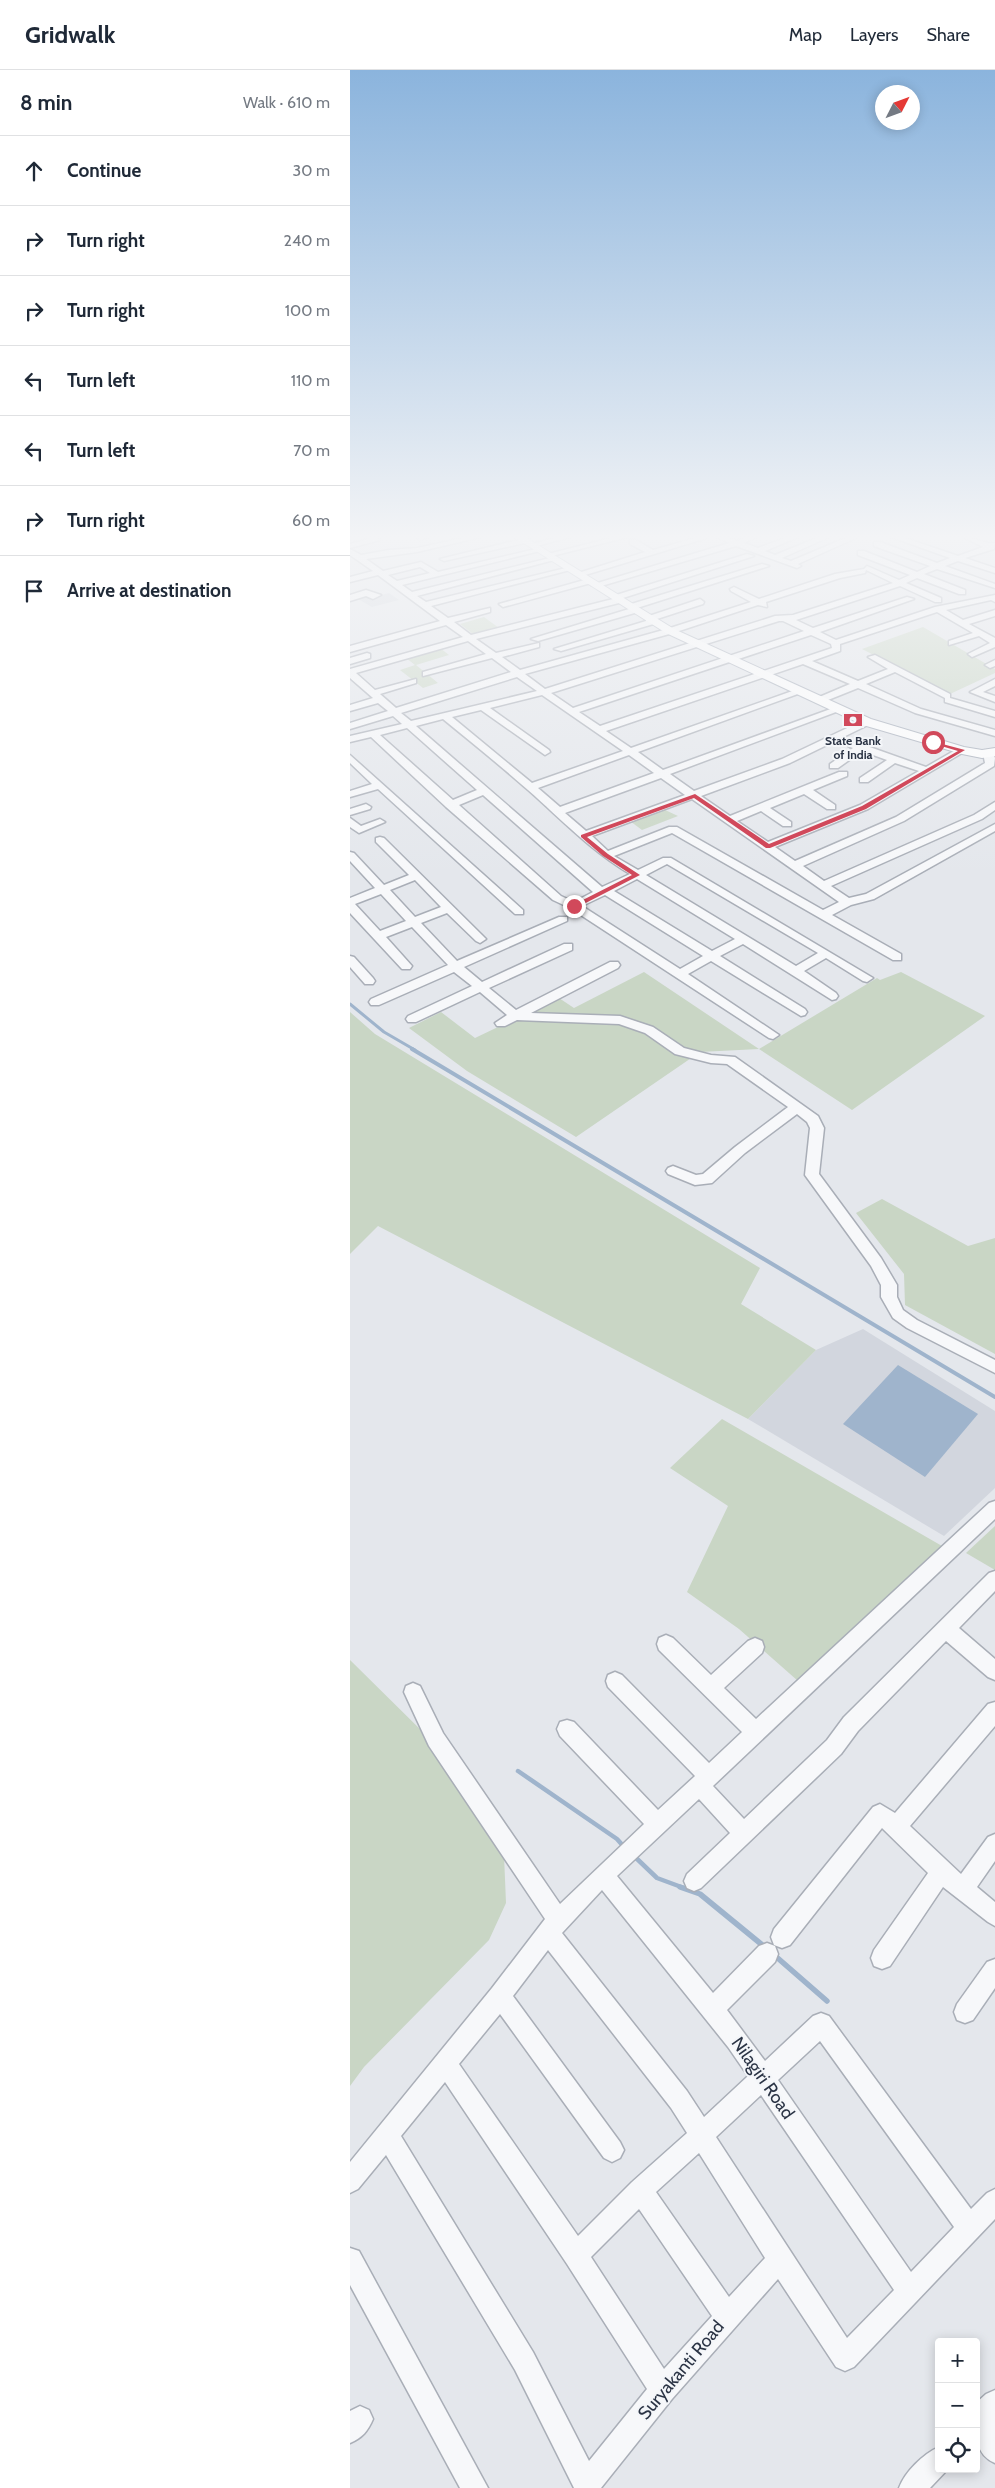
<!DOCTYPE html>
<html lang="en">
<head>
<meta charset="utf-8">
<style>
  body { margin:0; font-family:Cabin,sans-serif; background:#f2f2f3; color:#1f2937 }
  .controls { position:absolute; right:15px; bottom:15px; display:grid; overflow:hidden; border-radius:5px; box-shadow:0 2px 12px #0003 }
  .controls button { width:45px; height:45px; display:grid; place-items:center; padding:0; border:0; border-bottom:1px solid #e0e1e3; background:#fff; color:#1f2937; font:25px sans-serif }
  .compass { position:absolute; left:525px; top:15px; width:45px; height:45px; border-radius:50%; background:#fff; box-shadow:0 2px 12px #0003; rotate:48deg }
  .stop { position:absolute; width:15px; height:15px; margin:-11px; border:4px solid #d1495b; border-radius:50%; background:#fff }
  .stop.end { background:#d1495b; border-color:#fff; box-shadow:0 1px 5px #0008 }
  .list { margin:0; padding:0; list-style:none }
  h2 { display:flex; justify-content:space-between; align-items:center; height:65px; margin:0; padding:0 20px; font-size:21px }
  h2 small { font-size:16px; font-weight:400; color:#747a83 }
  .list li { display:grid; grid-template-columns:32px 1fr auto; gap:15px; align-items:center; box-sizing:border-box; height:70px; padding:0 20px; border-top:1px solid #e0e1e3 }
  .list b { display:block; font-size:19px; white-space:nowrap }
  .list em { font-size:16px; font-style:normal; color:#747a83 }
  .icon { flex:none; width:28px; height:28px; fill:none; stroke:currentColor; stroke-width:2; stroke-linecap:round; stroke-linejoin:round }
  .map { position:relative; flex:none; width:645px; height:2418px; overflow:hidden }
  header { display:flex; align-items:center; gap:30px; box-sizing:border-box; height:70px; padding:0 25px; background:#fff; border-bottom:1px solid #e0e1e3 }
  header strong { font-size:24px }
  nav { display:flex; gap:28px; margin-inline-start:auto; font-size:18px }
  main { display:flex }
  aside { flex:1; background:#fff }
  .map>svg:first-child { display:block }
  .built { fill:#d2d6de }
  .green { fill:#c9d6c5 }
  .water { fill:#9fb4cc }
  .lines { fill:none; stroke-linecap:round; stroke-linejoin:round }
  .stream-far3 { stroke:#9fb4cc; stroke-width:3 }
  .stream-far2 { stroke:#9fb4cc; stroke-width:4 }
  .stream-far1 { stroke:#9fb4cc; stroke-width:4.5 }
  .stream { stroke:#9fb4cc; stroke-width:5.5 }
  .minor-casing { stroke:#a9aeb7; stroke-width:3 }
  .major-casing { stroke:#a3abb8; stroke-width:2 }
  .minor { fill:#f7f8fa; fill-rule:evenodd }
  .major { fill:#fff; fill-rule:evenodd }
  .route { fill:#d1495b }
  .labels { text-anchor:middle; dominant-baseline:central; stroke-width:4; stroke-linejoin:round; paint-order:stroke }
  .far-poi-label { font-size:12px; font-weight:bold; fill:#2b3445; stroke:#f4f6f9 }
  .near-street-label { font-size:18px; fill:#2b3445; stroke:#f4f6f9 }
</style>
</head>
<body>
<header>
<strong>Gridwalk</strong>
<nav><a>Map</a><a>Layers</a><a>Share</a></nav>
</header>
<main>
<aside>
<h2>8 min<small>Walk · 610 m</small></h2>
<ul class="list">
<li><svg class="icon" aria-label="ahead" viewBox="0 0 24 24"><path d="M12 20V5M6 11l6-6 6 6"/></svg><div><b>Continue</b></div><em>30 m</em></li>
<li><svg class="icon" aria-label="right" viewBox="0 0 24 24"><path d="M7 20v-9h11M14 6l5 5-5 5"/></svg><div><b>Turn right</b></div><em>240 m</em></li>
<li><svg class="icon" aria-label="right" viewBox="0 0 24 24"><path d="M7 20v-9h11M14 6l5 5-5 5"/></svg><div><b>Turn right</b></div><em>100 m</em></li>
<li><svg class="icon" aria-label="left" viewBox="0 0 24 24"><path d="M17 20v-9H6M10 6l-5 5 5 5"/></svg><div><b>Turn left</b></div><em>110 m</em></li>
<li><svg class="icon" aria-label="left" viewBox="0 0 24 24"><path d="M17 20v-9H6M10 6l-5 5 5 5"/></svg><div><b>Turn left</b></div><em>70 m</em></li>
<li><svg class="icon" aria-label="right" viewBox="0 0 24 24"><path d="M7 20v-9h11M14 6l5 5-5 5"/></svg><div><b>Turn right</b></div><em>60 m</em></li>
<li><svg class="icon" aria-label="arrive" viewBox="0 0 24 24"><path d="M6 21V4h12l-3 4 3 4H6"/></svg><div><b>Arrive at destination</b></div></li>
</ul>
</aside>
<div class="map">
<svg width="645" height="2418" viewBox="0 0 645 2418">
  <rect width="100%" height="100%" fill="#e4e7ec"/>
  <g class="built">
    <polygon points="15,523 24,527 39,523 49,530 22,537 3,526"/>
    <polygon points="513,1259 645,1341 645,1418 594,1466 398,1349 466,1280"/>
  </g>
  <g class="green">
    <polygon points="134,547 149,558 123,564 110,554"/>
    <polygon points="573,557 645,599 645,603 600,624 512,579"/>
    <polygon points="90,578 99,585 66,595 88,613 73,618 50,600 65,595 56,588"/>
    <polygon points="313,739 328,746 292,760 280,751"/>
    <polygon points="294,902 409,979 527,908 530,910 551,902 635,946 502,1040 409,979 350,982 226,1067 117,1001 59,958 91,942 125,968 209,928 224,938"/>
    <polygon points="0,942 25,964 410,1198 391,1234 466,1280 398,1349 28,1156 0,1184"/>
    <polygon points="532,1129 618,1176 645,1168 645,1284 555,1235 554,1204 506,1143"/>
    <polygon points="372,1349 592,1476 448,1611 389,1559 337,1522 378,1436 320,1398"/>
    <polygon points="645,1456 645,1500 616,1483"/>
    <polygon points="0,1590 80,1669 153,1761 156,1833 139,1870 14,1997 0,2016"/>
  </g>
  <polygon class="water" points="548,1295 628,1344 575,1407 493,1354"/>
  <g class="lines">
    <polyline class="stream-far3" points="0,934 34,962 65,980"/>
    <polyline class="stream-far2" points="62,979 645,1327"/>
    <g class="stream-far1">
      <polyline points="168,1701 267,1769 275,1778"/>
      <polyline points="284,1786 307,1808 334,1818"/>
    </g>
    <g class="stream">
      <polyline points="330,1817 350,1824 416,1878"/>
      <polyline points="423,1884 477,1931"/>
    </g>
    <g class="minor-casing">
      <g id="minor">
        <polygon points="16,467 25,467 30,470 0,478 0,474 19,469"/>
        <polygon points="67,467 78,467 70,470"/>
        <path d="M 118,467 L 131,467 L 67,482 L 16,489 L 33,501 L 71,492 L 88,502 L 190,478 L 194,480 L 52,515 L 62,522 L 204,487 L 208,489 L 67,526 L 76,532 L 220,497 L 224,499 L 81,536 L 98,548 L 140,538 L 140,542 L 104,552 L 121,565 L 263,529 L 263,526 L 397,484 L 404,486 L 273,528 L 273,532 L 126,569 L 146,583 L 189,573 L 189,577 L 152,587 L 170,600 L 317,559 L 401,532 L 381,521 L 380,519 L 384,517 L 409,529 L 485,504 L 514,499 L 517,496 L 549,510 L 560,505 L 508,485 L 508,481 L 514,481 L 567,502 L 580,496 L 524,476 L 524,472 L 530,472 L 587,493 L 600,488 L 541,467 L 552,467 L 608,486 L 633,477 L 613,467 C 624,467 636,475 645,473 L 644,479 L 615,488 L 645,498 L 645,503 L 608,491 L 595,496 L 645,514 L 645,518 L 587,499 L 574,504 L 615,520 L 615,524 L 609,524 L 567,508 L 556,513 L 591,528 L 591,532 L 585,532 L 550,516 L 446,550 L 463,558 L 557,527 L 564,529 L 470,562 L 486,570 L 585,537 L 645,525 L 645,532 L 641,530 L 596,540 L 613,550 L 645,540 L 645,546 L 619,554 L 645,568 L 645,577 L 622,587 L 618,584 L 640,573 L 629,566 L 599,575 L 599,571 L 623,563 L 587,542 L 490,574 L 490,581 L 462,591 L 508,611 L 538,599 L 518,587 L 525,585 L 600,624 L 600,628 L 645,641 L 645,647 L 595,632 L 595,628 L 545,602 L 516,614 L 571,639 L 645,660 L 645,666 L 565,643 L 508,618 L 473,632 L 467,632 L 467,628 L 500,614 L 453,594 L 256,661 L 281,678 L 448,619 L 456,621 L 288,682 L 313,700 L 486,637 L 494,639 L 320,704 L 344,721 L 432,689 L 514,650 L 520,650 L 520,654 L 440,693 L 351,726 L 380,746 L 489,702 L 497,702 L 497,706 L 463,720 L 485,735 L 485,739 L 477,739 L 454,724 L 420,738 L 441,752 L 441,756 L 433,756 L 411,741 L 387,751 L 418,772 L 510,735 L 569,701 L 545,693 L 518,712 L 510,712 L 510,708 L 537,690 L 512,681 L 488,698 L 480,698 L 480,694 L 503,678 L 498,676 L 498,672 L 514,675 L 576,697 L 609,678 L 617,680 L 518,739 L 425,777 L 445,791 L 546,747 L 635,693 L 633,683 L 642,681 L 645,688 L 644,696 L 554,751 L 453,796 L 474,811 L 624,745 L 645,732 L 645,740 L 632,749 L 481,816 L 499,828 L 516,824 L 645,754 L 645,761 L 524,829 L 501,835 L 482,845 L 551,884 L 551,890 L 543,890 L 322,763 L 264,786 L 288,800 L 313,788 L 321,788 L 523,908 L 517,912 L 513,911 L 476,888 L 454,901 L 486,923 L 488,926 L 486,929 L 482,930 L 393,874 L 370,886 L 455,939 L 457,942 L 455,945 L 451,946 L 361,891 L 338,904 L 429,965 L 423,969 L 419,968 L 220,838 L 203,830 L 96,737 L 21,667 L 0,672 L 0,666 L 52,654 L 43,646 L 0,659 L 0,653 L 38,641 L 28,633 L 0,641 L 0,635 L 23,628 L 0,608 L 0,599 L 113,567 L 96,555 L 0,582 L 0,576 L 90,551 L 28,505 L 0,512 L 0,507 L 23,501 L 0,485 L 0,479 L 11,485 L 39,480 L 67,478 ZM 70,497 L 80,503 L 47,511 L 38,505 ZM 516,500 L 543,513 L 443,545 L 425,546 L 195,619 L 175,604 L 323,563 L 408,535 L 417,537 L 416,532 L 490,508 L 515,503 ZM 429,551 L 433,551 L 454,561 L 223,638 L 201,623 ZM 461,565 L 481,574 L 482,578 L 250,656 L 229,642 ZM 118,571 L 136,584 L 73,602 L 73,606 L 142,588 L 161,602 L 46,638 L 30,624 L 66,613 L 66,609 L 25,620 L 6,603 ZM 167,607 L 187,621 L 61,651 L 51,643 ZM 192,625 L 273,681 L 182,713 L 102,647 L 131,640 L 195,685 L 200,682 L 199,680 L 140,638 ZM 93,649 C 122,673 151,696 178,720 C 212,750 240,780 280,804 L 252,817 L 66,656 ZM 57,658 L 127,720 L 103,730 L 30,665 ZM 279,685 L 304,703 L 210,737 L 188,718 ZM 311,708 L 335,725 L 236,761 L 215,743 ZM 133,725 L 243,822 L 224,832 L 211,826 L 109,735 ZM 342,729 L 489,832 L 473,840 L 327,757 L 319,757 L 258,781 L 242,766 ZM 317,794 L 468,883 L 446,896 L 296,805 ZM 287,809 L 385,869 L 362,881 L 264,821 ZM 255,825 L 353,886 L 330,899 L 232,836 Z"/>
        <polygon points="208,467 220,467 183,477 179,475"/>
        <polygon points="265,467 278,467 198,487 194,485"/>
        <polygon points="349,467 357,468 232,506 225,504 295,482 280,474 280,470 286,470 303,480"/>
        <polygon points="366,467 376,467 387,471 397,467 407,467 394,473 408,478 438,467 448,467 415,481 425,485 469,467 479,467 432,488 441,491 498,467 508,467 448,494 451,496 447,498 386,476 248,517 241,515 379,473"/>
        <polygon points="176,468 180,470 179,472 94,491 90,489"/>
        <polygon points="412,494 419,496 287,538 288,542 188,571 181,569 279,539 278,535"/>
        <polygon points="238,509 242,511 241,513 153,537 149,534"/>
        <polygon points="16,520 31,525 23,529 16,526 0,531 0,525"/>
        <polygon points="350,529 354,532 353,534 307,549 307,553 211,581 204,579 296,551 296,547"/>
        <polygon points="17,583 20,584 20,588 0,594 0,588"/>
        <polygon points="645,590 645,596 640,598 635,595"/>
        <polygon points="645,609 645,616 633,622 645,626 645,632 620,622"/>
        <polygon points="0,685 173,840 173,844 165,844 28,719 0,727 0,721 22,714 0,693"/>
        <polygon points="16,734 21,737 20,739 0,745 0,739"/>
        <polygon points="0,748 11,756 30,749 35,752 9,763 0,757"/>
        <path d="M 30,767 L 34,768 L 136,869 L 130,873 L 126,871 L 97,843 L 71,853 L 107,891 L 209,847 L 217,847 L 217,851 L 114,897 L 132,912 L 214,874 L 222,874 L 222,880 L 139,918 L 166,940 L 260,892 L 268,892 L 270,895 L 268,898 L 181,943 L 270,946 L 303,957 L 334,978 L 361,985 L 385,987 L 468,1046 L 474,1058 L 469,1104 L 531,1188 L 547,1215 L 547,1227 L 553,1240 L 567,1250 L 645,1290 L 645,1303 L 557,1258 L 543,1248 L 531,1227 L 531,1215 L 521,1196 L 455,1105 L 460,1058 L 457,1052 L 447,1044 L 395,1083 L 362,1113 L 345,1115 L 318,1104 L 316,1101 L 318,1098 L 323,1096 L 346,1105 L 353,1104 L 385,1077 L 438,1037 L 377,994 L 361,993 L 325,984 L 295,963 L 269,954 L 167,950 L 155,956 L 147,956 L 145,953 L 157,945 L 130,922 L 66,952 L 58,952 L 56,949 L 58,946 L 122,916 L 104,902 L 29,935 L 21,935 L 19,932 L 21,929 L 98,895 L 62,857 L 36,867 L 62,896 L 60,899 L 52,899 L 0,843 L 0,828 L 25,818 L 0,791 L 0,782 L 4,783 L 34,815 L 59,805 L 26,772 L 26,768 ZM 65,810 L 91,837 L 65,847 L 40,820 ZM 31,824 L 56,851 L 30,861 L 5,834 Z"/>
        <polygon points="0,886 4,887 23,908 25,911 23,914 15,914 0,897"/>
        <path d="M 645,1431 L 645,1449 L 363,1716 L 394,1749 L 477,1670 L 494,1647 L 639,1503 L 645,1501 L 645,1521 L 609,1558 L 645,1589 L 645,1610 L 638,1607 L 596,1571 L 508,1661 L 491,1684 L 351,1818 L 344,1821 L 337,1818 L 334,1811 L 337,1804 L 380,1763 L 349,1729 L 267,1806 L 363,1923 L 409,1876 L 417,1873 L 425,1876 L 428,1884 L 425,1892 L 377,1940 L 415,1991 L 463,1946 L 471,1943 L 479,1946 L 621,2139 L 637,2123 L 645,2119 L 645,2149 L 504,2297 L 495,2301 L 486,2297 L 428,2209 L 322,2329 L 251,2418 L 224,2418 L 165,2300 L 36,2085 L 8,2119 L 0,2123 L 0,2092 L 142,1918 L 195,1849 L 79,1676 L 54,1622 L 56,1616 L 63,1613 L 70,1616 L 93,1663 L 210,1834 L 294,1754 L 210,1666 L 207,1659 L 210,1652 L 217,1650 L 224,1652 L 308,1740 L 345,1706 L 258,1617 L 256,1611 L 258,1605 L 265,1602 L 272,1605 L 359,1693 L 392,1662 L 309,1580 L 307,1574 L 309,1568 L 316,1565 L 323,1568 L 361,1605 L 398,1571 L 405,1568 L 412,1571 L 414,1577 L 412,1583 L 374,1618 L 406,1649 L 639,1433 ZM 252,1820 L 378,1977 L 398,2006 L 354,2047 L 337,2021 L 212,1863 ZM 198,1880 L 321,2038 L 337,2063 L 282,2112 L 228,2166 L 109,1994 L 150,1944 L 254,2088 L 262,2092 L 270,2088 L 274,2080 L 270,2072 L 163,1926 ZM 470,1971 L 604,2157 L 561,2202 L 428,2010 ZM 95,2012 L 217,2194 L 297,2319 L 239,2391 L 183,2282 L 51,2066 ZM 411,2025 L 544,2220 L 497,2268 L 366,2067 ZM 349,2083 L 415,2188 L 379,2227 L 306,2122 ZM 289,2139 L 362,2246 L 314,2299 L 241,2187 Z"/>
        <polygon points="645,1632 645,1656 560,1756 611,1804 638,1767 645,1764 645,1791 627,1817 645,1832 645,1856 638,1852 593,1817 540,1896 532,1899 524,1896 521,1888 524,1880 578,1803 532,1758 440,1875 432,1878 424,1875 421,1867 424,1859 523,1737 530,1734 545,1743 638,1634"/>
        <polygon points="645,1889 645,1918 623,1950 615,1953 607,1950 604,1942 607,1934 637,1892"/>
        <polygon points="0,2178 9,2181 138,2418 110,2418 0,2215"/>
        <path d="M 645,2320 L 645,2393 C 621,2383 626,2355 626,2333 L 636,2324 Z"/>
        <path d="M 10,2336 L 19,2340 L 23,2349 C 18,2361 12,2368 0,2373 L 0,2341 Z"/>
        <path d="M 589,2377 L 589,2399 L 598,2399 L 580,2418 L 549,2418 C 555,2402 573,2384 589,2377 Z"/>
      </g>
    </g>
    <g class="major-casing">
      <polygon id="major" points="164,467 175,467 324,559 521,649 614,677 632,680 645,678 645,686 632,688 612,684 513,655 316,563"/>
    </g>
    <use href="#minor" class="minor"/>
    <use href="#major" class="major"/>
  </g>
  <linearGradient id="sky" x2="0" y2="1"><stop stop-color="#8bb4dd"/><stop offset="0.58" stop-color="#f3f4f6"/><stop offset="1" stop-color="#f3f4f6" stop-opacity="0"/></linearGradient>
  <rect width="645" height="805" fill="url(#sky)"/>
  <polygon class="route" points="581,671 615,680 516,739 420,778 416,778 344,728 237,767 258,784 290,805 226,838 221,836 282,805 253,786 231,767 231,765 345,724 419,774 512,736 608,681 581,673"/>
  <defs>
    <g id="bank-bare" transform="scale(1.5)"><path d="M-6-4H6V4H-6ZM0-2.3a2.3 2.3 0 1 0 0 4.6a2.3 2.3 0 1 0 0-4.6Z" fill="#d1495b" stroke="#f4f6f9" stroke-width="2.5" paint-order="stroke"/></g>
  </defs>
  <g fill-rule="evenodd">
    <use href="#bank-bare" x="503" y="650"/>
  </g>
  <g class="labels">
    <g class="far-poi-label">
      <text x="503" y="670">State Bank<tspan x="503" dy="14">of India</tspan></text>
    </g>
    <g class="near-street-label">
      <text transform="translate(413 2008) rotate(55)">Nilagiri Road</text>
      <text transform="translate(331 2300) rotate(-50)">Suryakanti Road</text>
    </g>
  </g>
</svg>
<div class="controls">
<button>+</button>
<button>−</button>
<button><svg class="icon" aria-label="locate" viewBox="0 0 24 24"><circle cx="12" cy="12" r="6"/><path d="M12 2v4M12 18v4M2 12h4M18 12h4"/></svg></button>
</div>
<svg class="compass" viewBox="-18 -18 36 36"><path d="M0-13l5 13h-10z" fill="#e53935"/><path d="M0 13l5-13h-10z" fill="#747a83"/></svg>
<div class="stop" style="left:583px;top:672px"></div>
<div class="stop end" style="left:224px;top:836px"></div>
</div>
</main>
</body>
</html>
